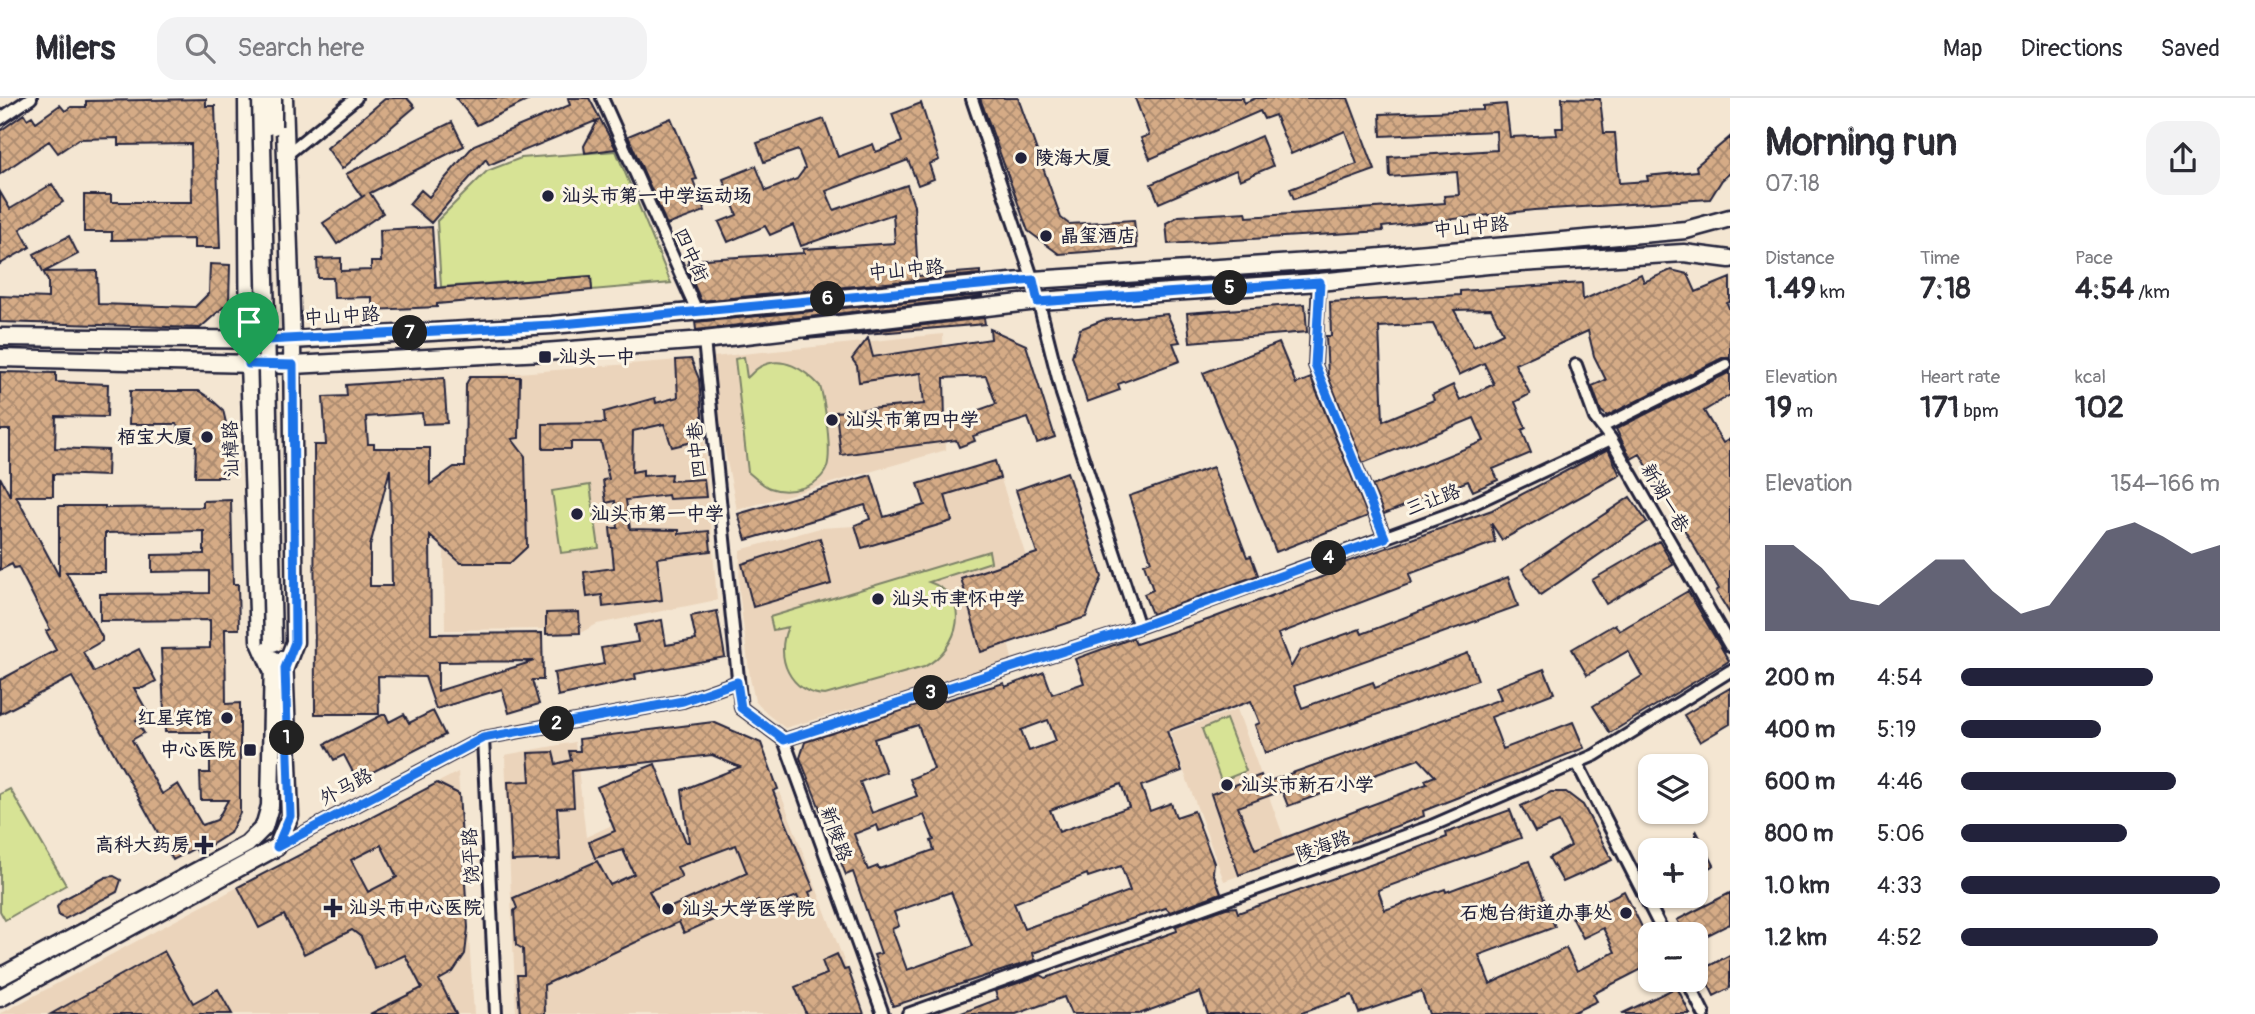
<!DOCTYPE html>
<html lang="en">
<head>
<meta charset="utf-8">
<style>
  :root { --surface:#fff; --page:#f2f2f3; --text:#2b2b33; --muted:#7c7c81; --line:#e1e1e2; --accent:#22223b }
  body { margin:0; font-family:Pangolin,"LXGW WenKai TC",sans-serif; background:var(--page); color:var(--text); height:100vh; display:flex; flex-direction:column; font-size:26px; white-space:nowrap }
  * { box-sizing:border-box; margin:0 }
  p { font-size:23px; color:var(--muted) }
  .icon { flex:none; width:38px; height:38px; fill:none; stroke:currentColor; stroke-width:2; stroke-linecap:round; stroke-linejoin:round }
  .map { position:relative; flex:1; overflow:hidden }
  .sheet { display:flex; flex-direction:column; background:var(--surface); width:525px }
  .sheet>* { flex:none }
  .fabs { position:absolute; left:1638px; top:656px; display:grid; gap:14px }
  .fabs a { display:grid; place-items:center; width:70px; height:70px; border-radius:14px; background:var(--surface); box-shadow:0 2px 5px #0004; font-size:35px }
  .pin { position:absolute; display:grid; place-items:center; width:60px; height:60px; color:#fff; margin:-72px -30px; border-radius:50% 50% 50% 0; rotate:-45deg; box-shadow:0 0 7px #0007 }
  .pin .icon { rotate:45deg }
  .km { position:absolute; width:35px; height:35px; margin:-18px; border-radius:50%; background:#222; color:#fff; font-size:19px; line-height:35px; text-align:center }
  .round { display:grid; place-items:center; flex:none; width:74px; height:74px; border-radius:21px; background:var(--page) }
  .overview { display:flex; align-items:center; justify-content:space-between; height:119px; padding:0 35px }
  h1 { font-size:38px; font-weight:800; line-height:52px }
  .stats { display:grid; grid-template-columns:repeat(3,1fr); gap:10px; height:119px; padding:7px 35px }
  .stats div { display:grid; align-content:center }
  .stats b { font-size:30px; font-weight:800 }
  .stats small { font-size:19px; font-weight:400 }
  .stats p { font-size:19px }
  .chart { height:196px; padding:14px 35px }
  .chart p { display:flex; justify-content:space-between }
  .chart svg { width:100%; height:126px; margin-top:7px; fill:var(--accent); opacity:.7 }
  ul { padding:0 35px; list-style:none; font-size:23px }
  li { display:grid; grid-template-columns:112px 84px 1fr; align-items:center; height:52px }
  li i { height:18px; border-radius:9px; background:var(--accent) }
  header { display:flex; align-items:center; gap:42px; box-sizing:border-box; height:98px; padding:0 35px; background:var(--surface); border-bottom:2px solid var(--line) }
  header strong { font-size:33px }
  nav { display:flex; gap:38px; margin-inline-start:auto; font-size:24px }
  .search { width:490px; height:63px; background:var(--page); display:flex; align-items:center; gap:18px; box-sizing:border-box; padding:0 24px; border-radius:21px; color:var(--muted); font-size:26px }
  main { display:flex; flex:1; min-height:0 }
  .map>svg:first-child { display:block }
</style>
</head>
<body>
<header>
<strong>Milers</strong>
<div class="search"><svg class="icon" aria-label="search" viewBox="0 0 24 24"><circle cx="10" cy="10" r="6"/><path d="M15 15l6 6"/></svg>Search here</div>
<nav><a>Map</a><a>Directions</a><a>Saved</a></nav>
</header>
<main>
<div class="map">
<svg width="1730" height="916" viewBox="0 0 1730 916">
  <defs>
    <pattern id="building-cross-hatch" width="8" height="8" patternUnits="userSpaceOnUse" patternTransform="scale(1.75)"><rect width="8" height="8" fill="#d5ab86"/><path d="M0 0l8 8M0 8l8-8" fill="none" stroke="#ac8b6f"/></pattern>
  </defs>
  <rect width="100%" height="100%" fill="#f4e6d2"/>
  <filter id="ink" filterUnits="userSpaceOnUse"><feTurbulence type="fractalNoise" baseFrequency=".0143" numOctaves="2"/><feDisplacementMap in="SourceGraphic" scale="14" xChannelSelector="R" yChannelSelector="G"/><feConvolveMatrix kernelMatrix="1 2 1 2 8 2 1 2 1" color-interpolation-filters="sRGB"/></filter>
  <g filter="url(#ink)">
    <path fill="#ebd4bb" d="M943,236L946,352L737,412L714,300L713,259Z
      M691,261L699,281L717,502L597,526L580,535L546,536L545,531L445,532L443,382L465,369L466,286L470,279Z
      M995,363L1030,471L1008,544L1013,565L785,630L767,616L755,603L750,580L739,493L740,452L820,430L855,428L924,407L918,386Z
      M1237,611L1291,759L1224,783L1170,635Z
      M575,644L586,739L634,717L651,752L780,694L864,916H516L505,657Z
      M458,674L474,916H0L238,789Z"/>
    <path fill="#d7e395" stroke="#7c8268" stroke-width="2" d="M616,53L671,185L592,192L590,178L441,189L437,123L487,73L521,60Z
      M744,259L747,280C751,277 755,271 760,269C782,256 805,272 820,288C825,304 832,353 827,369C820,389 789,397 770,390C762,387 755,380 748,374L735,261Z
      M590,387L599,450L561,455L552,393Z
      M989,453L991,464L929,484C973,499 960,550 924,569L825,597C790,596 774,559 788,529L773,532L770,519Z
      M1226,621L1246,673L1221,683L1202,631Z
      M10,691L66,787L5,822L0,813V696Z"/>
    <path fill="url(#building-cross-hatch)" stroke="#22223b" stroke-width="2" fill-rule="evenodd" d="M386,0H407L415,9L342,71L327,50Z
      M456,0H533L477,27Z
      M568,0H589L616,51L585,55L584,48L598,22L489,67L486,61L431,125L409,106L421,92L429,99L474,47L570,7Z
      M980,0H1018L1061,120L1069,126L1134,122L1137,150L1059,156L1028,133Z
      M1135,0H1243L1244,5L1256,0H1348L1375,72L1294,101L1290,91L1357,66L1345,33L1291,56L1275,17L1264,21L1260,13L1150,61L1141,40L1149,37Z
      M1562,0L1600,1L1604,35H1615L1619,85L1648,83L1647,78L1697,73L1696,68L1730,39V75L1722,82L1710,101L1534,112L1382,129L1383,133L1168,146L1166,125L1179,118L1246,114L1247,119L1445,105L1444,98L1459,97L1457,74L1390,79L1389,59L1497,52L1496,33L1381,38L1380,16L1483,12V8L1506,6L1510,39L1557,37L1556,30H1563Z
      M206,1V8H215L220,150H194V141L112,142V134H84V97H111V104H192L191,46L118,47V40L79,41L58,55L49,43L0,76V33L24,16L27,21L32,18L36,24L60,7L65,13L71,9H86V3Z
      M921,5L939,62L929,66L934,81L918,87L908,62L826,93L834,112L907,87L914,108L918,178L980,173V176L701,203L689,175L688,162L804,155L803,151L895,145L893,116L801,148L793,127L770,137L765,128L728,144L719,124L737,117L723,81L756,68L766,93L797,81L805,70L798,52L764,64L757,45L824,21L838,59L873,46L876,54L902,44L892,16Z
      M671,20L697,81L693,82L705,113L667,127L628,38Z
      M452,24L464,48L370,95L383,115L337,146L323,125L365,97L362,99L346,76Z
      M1261,38L1273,68L1240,82L1236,72L1159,105L1151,86Z
      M52,86L63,104L20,131L30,149L0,166V94L10,111Z
      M432,129L436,190L591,178L592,192L437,206V209L372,212V199L334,200L333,180H318L317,161L341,160V173L371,172V164H381L380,132Z
      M69,138L78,156L44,174L97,173L98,206L195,209L209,195L210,166L230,167L229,204L200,230L0,224V198L48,200V183L34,156Z
      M1671,172L1688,176L1696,194L1730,180V204L1727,205L1730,213V260H1722L1607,318L1601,313L1592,288L1606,282L1594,258L1588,233L1515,266L1530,296L1515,304L1526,330L1522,332L1531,355L1493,371L1498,382L1473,393L1468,383L1384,416L1372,388L1484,343L1474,320L1363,365L1328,278L1326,238H1331L1330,204L1460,197V193L1582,185L1583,202L1641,176L1644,184ZM1491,211L1503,235L1474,249L1454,212ZM1433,226L1459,277L1484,265L1494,286L1460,302L1453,287L1432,297L1434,302L1383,323L1379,229Z
      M982,197V199L696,232L695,224Z
      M1305,206L1307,234L1190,244L1187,215Z
      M1167,216L1180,244L1173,245L1180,263L1118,286L1120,292L1087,304L1072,258L1080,231L1103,222Z
      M984,220L985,226L805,241Z
      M990,231L1026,247L1055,339L1037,345L1028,320L973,338L975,343L959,349L956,342L841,357L836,314L924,306L921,275L859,284L857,268L852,261L868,240L873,259L991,241ZM986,278L996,306L945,324L944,280Z
      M1279,245L1296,286L1311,280L1368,418L1276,454L1203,275Z
      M691,261L699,281L704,341L672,349L664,326L633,333L632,374L643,372V378L671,376L670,383L704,381L706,399L669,401L668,397L626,402L630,431L679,432V436L709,433L711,453L657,460L662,502L603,509L602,497L587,499L584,474L614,470L610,430H618L615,403L606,405L603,382L609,381L601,344H571V351H543V326L605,325L604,314L655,300L656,305L678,299L676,262Z
      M0,274L56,275V284L108,286L107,319L56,318L55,350L108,352L107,378L53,376V398H16L59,478V408H105V410L203,409V403L231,402L233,486H238L239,531H225L226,606L240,605V715L230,735L198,755L195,750L173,762L72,579L0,616V582L56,552L46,533L50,531L18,469L14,470L12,466L0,472V379L10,398V332H0ZM204,433V456L152,457V474L209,473V495L100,496V523L210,522V550L161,551L165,634H210V675H200L201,702H228L217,722L202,727L178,686L162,696L132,642L144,635L136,622L148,615L134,590H143L156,583L139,551L94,574L83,554L102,543V539L66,474H105V435Z
      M1730,274V297L1704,313L1723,345L1730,341V516L1716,493L1719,491L1640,356L1631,361L1616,331Z
      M470,279H520L519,340L512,341L525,358L527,449L510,465H461L430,438L431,536L542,535L543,582H532L539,606L509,615L502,591L436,611L425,579L378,578L379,616H315L314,347H326L323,299L347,298L346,287L444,280L447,325L423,326L422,315L366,319L368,346H374V350H430V386L454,369H465L466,286ZM390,371L392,488H370V448ZM534,563L438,593V564Z
      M130,293H199L211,301L223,312L227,329L226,379H195L196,348L176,326H129Z
      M1608,351L1620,377L1502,442L1491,425L1495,444L1409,476L1412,485L1278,536L1291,569L1301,552L1360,531L1362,536L1508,479L1518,508L1294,588L1302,610L1373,584L1375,590L1468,555L1478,582L1265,655L1255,627L1260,625L1251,603L1167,633L1182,673L1141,688L1150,713L1171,705L1176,719L1194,713L1214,765L1213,774L1221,795L1170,814L1166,810L1103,830L1033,855L1035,862L893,908L874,857L881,855L853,774L846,777L800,660L805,644L938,601L939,604L1004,585L1005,589L1044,574L1052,596L1084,585L1075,561L1133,540L1136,546L1210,521L1324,478L1345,468L1344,465L1492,412ZM1048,622L1056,643L1029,653L1021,632ZM918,627L934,671L910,681L917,698L872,715L860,684L886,674L874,641ZM1121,686L1129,709L1059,734L1050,712ZM924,717L934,742L931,743L934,752L879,771L878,768L868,772L854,736L877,727L879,733ZM1121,768L1130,793L1024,831L1014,805L1087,776L1088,779ZM951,794L973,848L907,872L892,831L899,828L894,814Z
      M995,363L1000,380L945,397L952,423L862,450L855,427L870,421L865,407L746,442L738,416L871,377L884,419L925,407L918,386Z
      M1213,369L1247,459L1251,458L1258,477L1152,516L1144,496L1153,492L1144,466L1151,463L1129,398Z
      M1067,374L1102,479L1086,519L981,554L961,480L1037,455L1016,392Z
      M1630,399L1647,424L1540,497L1522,471Z
      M820,440L831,486L753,509L742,466Z
      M1659,443L1673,467L1606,506L1592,482Z
      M1688,493L1729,563L1610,635L1593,608L1642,578L1628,553L1587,577L1572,551L1615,526L1619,533Z
      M717,513L725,559L635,576L636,581L558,598L554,575L604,566L601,550L638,544L635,527L662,522L666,547L696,542L691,518Z
      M579,514L580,535L546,536V515Z
      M1544,571L1554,595L1491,619L1503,651L1573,624L1584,650L1423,713L1424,718L1307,761L1304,754L1239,777L1211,696L1261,677L1264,685L1501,601L1496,589ZM1419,661L1435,678L1425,682L1427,686L1255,751L1238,709L1282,693L1288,708Z
      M1730,590V626L1700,644L1684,617Z
      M433,613L445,637L357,682L344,657L334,662L325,646L382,617H386L389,624L404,616L409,625Z
      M713,624L761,645L778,691L773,693L814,792L809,794L816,812L805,816L797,798L762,812L758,802L684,835L679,824L544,887L545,916H520L517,877H524L523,851L516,847L514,813L517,810L513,800L597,763L610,787L634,776L623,752L595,760L589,744L615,733L597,689L655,666L686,744H689L682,692L740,669L712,657L572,673L574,709L557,710L560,761L512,763L508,684L530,683L528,655L553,654L556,666L571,662L569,653H580L579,641ZM736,747L747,775L660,814L649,793L682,779L677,769Z
      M437,685L459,696L468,830L465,856L453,874L439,882L456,916H370L422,890L405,857L375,871L361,839L352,832L304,856L284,817L259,830L238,789ZM381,747L397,779L368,794L351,762Z
      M1551,694H1566L1583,707L1612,762L1563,784L1549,760L1571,748L1559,724L1535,734L1521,708Z
      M1510,712L1521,740L1378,792L1385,812L1445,791L1446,794L1529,763L1555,829L1479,857L1490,886L1566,850L1577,873L1615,854L1603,830L1583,840L1572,819L1624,793L1650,845V867L1593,896L1597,903L1570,916H1429L1421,893L1359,915L1352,897L1299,916H1208L1200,894L1139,916H1071L1064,899L1016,916H959L998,901L995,893L1041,877L1046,880L1177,833L1176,828L1226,810L1236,809L1238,815L1447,739L1446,735Z
      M1696,732L1714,767L1696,777V752H1671L1696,740Z
      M114,778L121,782L117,794L65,821L59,818L57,809L62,802L106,779Z
      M1730,795V826L1696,843V836H1685L1677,822Z
      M164,853L193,905L218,891L232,916H51Z
      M837,856L844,872L848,871L864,916H806L795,889L827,876L822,863Z
      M1730,857V890L1714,898L1701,872Z
      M1677,889L1690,916H1621Z"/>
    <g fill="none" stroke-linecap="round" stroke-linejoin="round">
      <defs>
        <path id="street" d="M602,0L697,213
          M972,1L1033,182L1062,296L1139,529
          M0,21L31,0
          M286,57L356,0
          M1319,184L1315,267L1385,440
          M704,242L741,610L784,642L883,916
          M1576,267L1595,320L1611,341L1730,548
          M1602,329L1726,267
          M483,640L496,916
          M784,642L1139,529L1460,412L1611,341
          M1577,665L1664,836
          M277,749L483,640L683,603L737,584
          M1687,882L1704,916
          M908,916L1429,729L1595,657L1730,573"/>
        <path id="secondary" d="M247,0L249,266L259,542L272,572
          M284,0L292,242L295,544L285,570
          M0,239L292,242L552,227L1033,182L1371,160L1686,132L1730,120
          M0,260L293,267L544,254L704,242L1038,203L1319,184L1488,167L1684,155L1730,161
          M0,879L247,746L264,729L270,708L273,561
          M0,900L277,749L290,718L284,561"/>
      </defs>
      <use href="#street" stroke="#22223b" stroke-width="16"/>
      <use href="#secondary" stroke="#22223b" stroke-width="21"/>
      <use href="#street" stroke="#fcf5e5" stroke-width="10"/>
      <use href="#secondary" stroke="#fcf5e5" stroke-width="16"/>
      <defs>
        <path id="secondary-bridge" d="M261,0L273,545
          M273,0V28"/>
      </defs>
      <use href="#secondary-bridge" stroke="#22223b" stroke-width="21" stroke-linecap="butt"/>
      <use href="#secondary-bridge" stroke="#fcf5e5" stroke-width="16"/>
    </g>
  </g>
  <g fill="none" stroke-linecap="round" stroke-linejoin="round" filter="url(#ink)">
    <defs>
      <path id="route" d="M1033,182L1038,204L1320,184L1315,267L1385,440L1139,529L784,642L741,610L737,584L683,603L483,640L277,749L290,718L285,570L295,544L293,267L249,266L248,243L552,227Z"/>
    </defs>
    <use href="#route" stroke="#fff" stroke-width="14"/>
    <use href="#route" stroke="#1a73e8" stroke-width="9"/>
  </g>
  <g fill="#22223b" stroke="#fcf5e5" stroke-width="2.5">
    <circle cx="1021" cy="60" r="7"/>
    <circle cx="548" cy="98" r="7"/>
    <circle cx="1046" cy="138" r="7"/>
    <rect x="538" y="252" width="14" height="14" rx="3.5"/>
    <circle cx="832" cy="322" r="7"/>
    <circle cx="207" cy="339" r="7"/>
    <circle cx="577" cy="416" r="7"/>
    <circle cx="878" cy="501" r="7"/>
    <circle cx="227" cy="620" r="7"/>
    <rect x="243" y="645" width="14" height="14" rx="3.5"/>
    <circle cx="1227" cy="687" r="7"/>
    <path d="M200.5 736.5h7v7h7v7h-7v7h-7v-7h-7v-7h7z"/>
    <path d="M329.5 799.5h7v7h7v7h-7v7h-7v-7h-7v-7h7z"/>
    <circle cx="668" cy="811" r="7"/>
    <circle cx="1626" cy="815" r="7"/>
  </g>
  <g text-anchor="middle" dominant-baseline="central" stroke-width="6" stroke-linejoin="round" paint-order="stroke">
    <g font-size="19" font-weight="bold" fill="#22223b" stroke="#fcf5e5" text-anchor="start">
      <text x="1035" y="60">陵海大厦</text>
      <text x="562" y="98">汕头市第一中学运动场</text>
      <text x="1060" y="138">晶玺酒店</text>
      <text x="559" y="259">汕头一中</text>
      <text x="846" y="322">汕头市第四中学</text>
      <text x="193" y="339" text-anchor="end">栢宝大厦</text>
      <text x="591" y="416">汕头市第一中学</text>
      <text x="892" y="501">汕头市聿怀中学</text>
      <text x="213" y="620" text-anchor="end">红星宾馆</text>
      <text x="236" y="652" text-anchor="end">中心医院</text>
      <text x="1241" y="687">汕头市新石小学</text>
      <text x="190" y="747" text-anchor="end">高科大药房</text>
      <text x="349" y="810">汕头市中心医院</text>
      <text x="682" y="811">汕头大学医学院</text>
      <text x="1612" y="815" text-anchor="end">石炮台街道办事处</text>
    </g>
    <g font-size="19" fill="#22223b" stroke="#fcf5e5">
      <text transform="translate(1471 129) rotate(-5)">中山中路</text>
      <text transform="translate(691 157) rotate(66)">四中街</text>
      <text transform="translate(906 172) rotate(-5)">中山中路</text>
      <text transform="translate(342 218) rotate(-3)">中山中路</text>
      <text transform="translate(231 351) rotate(-92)">汕樟路</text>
      <text transform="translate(697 352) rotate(-95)">四中巷</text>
      <text transform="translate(1665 400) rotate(60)">新湖一巷</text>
      <text transform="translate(1433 402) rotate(-21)">三让路</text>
      <text transform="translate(346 689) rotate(-28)">外马路</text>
      <text transform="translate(836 736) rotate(70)">新陵路</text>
      <text transform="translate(1323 748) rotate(-20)">陵海路</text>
      <text transform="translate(471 758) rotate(-93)">饶平路</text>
    </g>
  </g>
</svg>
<div class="fabs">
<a><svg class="icon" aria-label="layers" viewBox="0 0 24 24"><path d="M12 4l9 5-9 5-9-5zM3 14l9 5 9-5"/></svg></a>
<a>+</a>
<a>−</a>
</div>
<div class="pin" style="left:249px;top:266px;background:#1e9e55"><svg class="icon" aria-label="arrive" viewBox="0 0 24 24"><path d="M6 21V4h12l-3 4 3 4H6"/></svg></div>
<b class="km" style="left:287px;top:640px">1</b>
<b class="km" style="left:557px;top:626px">2</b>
<b class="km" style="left:931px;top:595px">3</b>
<b class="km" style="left:1329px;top:460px">4</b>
<b class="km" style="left:1230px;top:190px">5</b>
<b class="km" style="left:828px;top:201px">6</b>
<b class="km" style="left:410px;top:235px">7</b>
</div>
<section class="sheet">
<div class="overview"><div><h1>Morning run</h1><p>07:18</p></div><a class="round"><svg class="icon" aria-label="share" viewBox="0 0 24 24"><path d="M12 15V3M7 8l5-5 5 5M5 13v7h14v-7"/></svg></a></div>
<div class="stats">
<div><p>Distance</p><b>1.49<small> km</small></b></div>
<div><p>Time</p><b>7:18</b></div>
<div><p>Pace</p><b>4:54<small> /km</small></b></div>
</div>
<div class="stats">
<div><p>Elevation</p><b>19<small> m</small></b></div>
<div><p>Heart rate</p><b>171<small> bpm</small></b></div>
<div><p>kcal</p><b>102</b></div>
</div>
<div class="chart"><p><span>Elevation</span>154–166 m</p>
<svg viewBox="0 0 160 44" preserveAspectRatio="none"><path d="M0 44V14L10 14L20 22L30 33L40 35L50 27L60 19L70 19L80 30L90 38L100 35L110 22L120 9L130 6L140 11L150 17L160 14V44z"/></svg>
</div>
<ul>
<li><b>200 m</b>4:54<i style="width:74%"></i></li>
<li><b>400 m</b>5:19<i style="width:54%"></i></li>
<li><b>600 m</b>4:46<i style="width:83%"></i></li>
<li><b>800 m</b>5:06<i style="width:64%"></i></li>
<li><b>1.0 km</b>4:33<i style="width:100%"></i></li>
<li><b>1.2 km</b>4:52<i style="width:76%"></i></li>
</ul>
</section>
</main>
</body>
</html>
